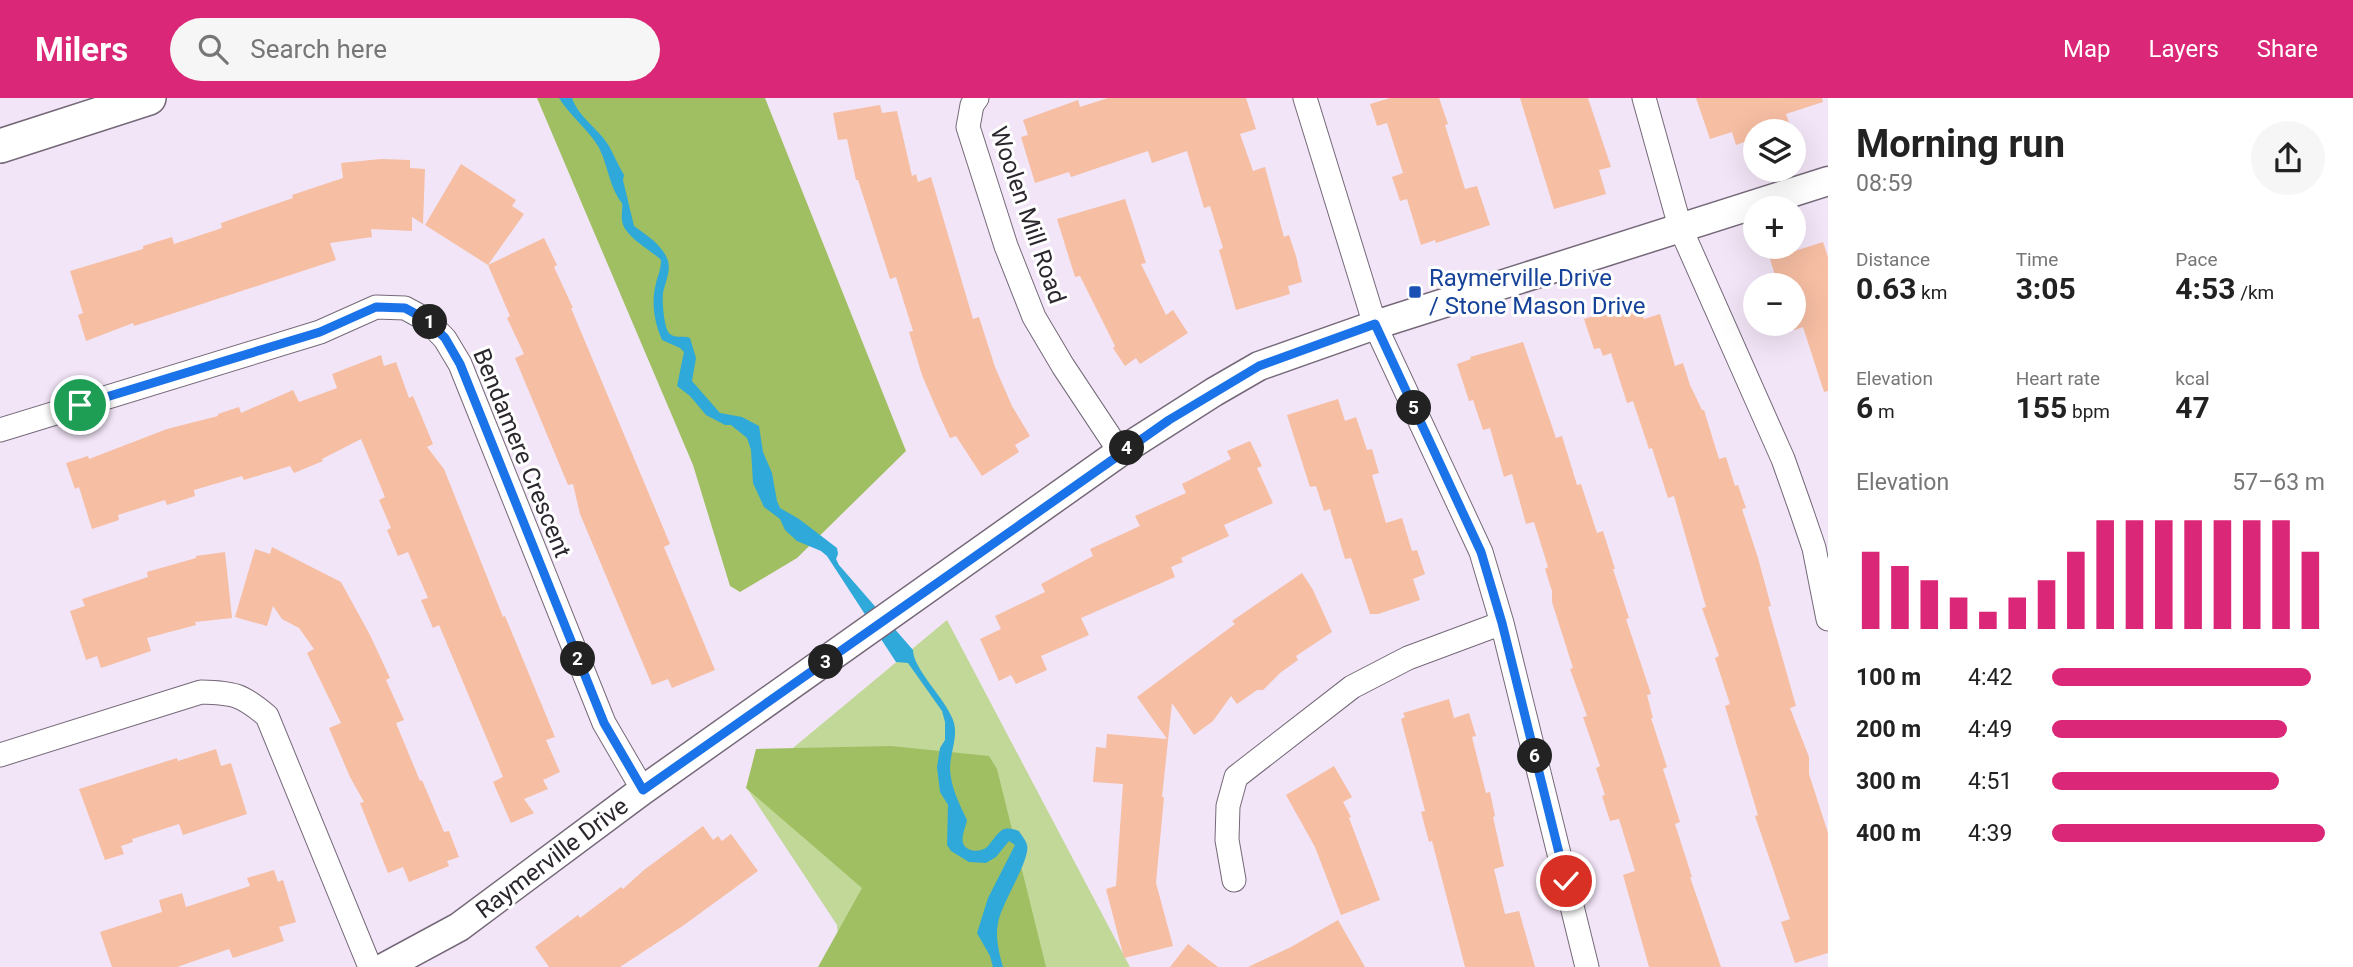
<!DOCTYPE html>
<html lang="en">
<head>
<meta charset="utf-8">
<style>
  :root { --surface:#fff; --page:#f6f6f6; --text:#222; --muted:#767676; --accent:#db2777 }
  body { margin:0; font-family:Roboto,sans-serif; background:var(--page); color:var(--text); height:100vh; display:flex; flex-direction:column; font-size:26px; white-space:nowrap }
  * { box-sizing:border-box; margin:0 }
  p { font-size:23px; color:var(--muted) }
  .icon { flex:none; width:38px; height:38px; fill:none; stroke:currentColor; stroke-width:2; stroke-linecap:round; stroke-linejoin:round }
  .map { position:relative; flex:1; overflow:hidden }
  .panel { display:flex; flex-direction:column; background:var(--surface); width:525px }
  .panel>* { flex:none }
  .buttons { position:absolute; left:1743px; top:21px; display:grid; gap:14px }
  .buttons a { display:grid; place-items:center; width:63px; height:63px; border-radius:50%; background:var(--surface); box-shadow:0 7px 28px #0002; font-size:35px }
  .pin { position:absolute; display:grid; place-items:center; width:60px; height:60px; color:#fff; margin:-30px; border:4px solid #fff; border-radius:50%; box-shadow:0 2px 7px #0007 }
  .km { position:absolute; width:35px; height:35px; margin:-18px; border-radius:50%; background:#222; color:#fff; font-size:19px; line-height:35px; text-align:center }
  .round { display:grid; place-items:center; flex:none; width:74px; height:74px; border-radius:37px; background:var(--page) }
  .head { display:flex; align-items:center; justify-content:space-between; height:119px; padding:0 28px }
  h1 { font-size:38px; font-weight:700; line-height:52px }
  .metrics { display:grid; grid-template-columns:repeat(3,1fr); gap:10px; height:119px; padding:7px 28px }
  .metrics div { display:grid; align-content:center }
  .metrics b { font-size:30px; font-weight:700 }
  .metrics small { font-size:19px; font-weight:400 }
  .metrics p { font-size:19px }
  .chart { height:196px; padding:14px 28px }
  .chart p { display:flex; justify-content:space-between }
  .chart svg { width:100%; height:126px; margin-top:7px; stroke:var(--accent); stroke-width:6 }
  ul { padding:0 28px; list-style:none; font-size:23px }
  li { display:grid; grid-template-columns:112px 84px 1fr; align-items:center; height:52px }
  li i { height:18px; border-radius:9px; background:var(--accent) }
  header { display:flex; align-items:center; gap:42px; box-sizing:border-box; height:98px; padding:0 35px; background:var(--accent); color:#fff }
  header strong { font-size:33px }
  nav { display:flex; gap:38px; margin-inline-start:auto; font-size:24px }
  .search { width:490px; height:63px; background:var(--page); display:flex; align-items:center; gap:18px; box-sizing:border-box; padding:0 24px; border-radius:38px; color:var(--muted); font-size:26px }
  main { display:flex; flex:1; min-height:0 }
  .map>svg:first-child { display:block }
</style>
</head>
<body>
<header>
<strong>Milers</strong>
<div class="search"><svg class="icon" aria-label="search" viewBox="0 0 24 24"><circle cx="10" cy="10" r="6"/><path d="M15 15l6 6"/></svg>Search here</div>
<nav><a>Map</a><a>Layers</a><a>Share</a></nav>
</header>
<main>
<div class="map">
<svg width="1828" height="869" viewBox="0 0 1828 869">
  <rect width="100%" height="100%" fill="#f2e5f7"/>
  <path fill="#c1d898" d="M947,522L1130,869H841L837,827L746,689Z"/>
  <path fill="#a0bf63" d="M537,0H765L906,353L797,460L740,494L730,488L693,367Z
    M891,648L989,658L997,671L1046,869H818L862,790L746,690L756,651Z"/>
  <path fill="#2ea9d9" d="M559,0H572C579,20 598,30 609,48C614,57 618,67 624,77L623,82L634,128C646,137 663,147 668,163C671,173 665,185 663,195C662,203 664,232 670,236C676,241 683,237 690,240L696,260L692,283L720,315L742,319L759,328L763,354L772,375L777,403L780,410L799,421L837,450L838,456L836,461L839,467L913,552C913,571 945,600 953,622C959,638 950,654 950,671C951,690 959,705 967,722C966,728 961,739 963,745C966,754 980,755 987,749C992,744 996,736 1002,732C1008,729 1013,731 1019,733C1021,737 1026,742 1027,747C1031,761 1001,806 998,825C995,839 999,855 1003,869H993L990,858L977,835L988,800L1015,747L1009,743L996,759L986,765L969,764L951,753L947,747L948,707L940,694L937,669L940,650L945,642V624L942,613L908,565L896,564L827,458L821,453L797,443L785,432L780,421L764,409L753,385L751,352L747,340L731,327H725L706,317L690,298L677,288L684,254L680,250L662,242C654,223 651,205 656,185C658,177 661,172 661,162C651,152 623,138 622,122C621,116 623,111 622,105C609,89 608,66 598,48C587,30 570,18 559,0Z"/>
  <path fill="#f6bea3" d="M1108,0H1246L1256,31L1240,36L1253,73L1265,69L1284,139L1289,137L1296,158L1302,184L1288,188L1290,196L1236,212L1219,152L1223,150L1210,108L1204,110L1187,53L1152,65L1148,53L1071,79L1069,74L1035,85L1021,39L1028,37L1023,22L1078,2L1080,9Z
    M1390,0H1439L1448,26L1445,27L1465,91L1477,88L1490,127L1436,145L1435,142L1421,147L1407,101L1400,103L1392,79L1403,75L1387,25L1377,28L1370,6Z
    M1520,0H1588L1611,69L1599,72L1606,96L1554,111Z
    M1696,0H1822L1823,4L1786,16L1790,28L1776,33H1755V40L1736,47L1732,34L1710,41Z
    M880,7L882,15L897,13L912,78L916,76L918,84L931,79L973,221L979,219L995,269L1012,308L1030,338L1015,347L1019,354L982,378L956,338L950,340L936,310L922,277L909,234L913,233L896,179L890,181L858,82H856L847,41L838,42L833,15Z
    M381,61L410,62V70L425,71L423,126L412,119V133L371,131L372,139L330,145L336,162L156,221L134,228L133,225L86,243L78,217L83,215L70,173L143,151V148L172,139L174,146L222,130L221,125L293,100L292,97L343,80L341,65Z
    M461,66L516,102L512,108L524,116L488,167L544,140L557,167L554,169L573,210H571L670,446L664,449L715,572L672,590L668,581L652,587L580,416L573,386L568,387L515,260L524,256L507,220L510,218L488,167L425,127Z
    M1125,101L1146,165L1141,166L1166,217L1173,212L1188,235L1140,266L1136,260L1125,268L1113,250L1115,248L1080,178L1075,179L1057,121Z
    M1823,144L1828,159V293L1824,294L1803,229L1794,232V187H1778L1770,161Z
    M1638,204L1644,221L1660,216L1675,268L1683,265L1690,287L1702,312H1704L1719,361L1726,359L1735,388L1738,387L1746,410L1742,411L1758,460L1771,508L1768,509L1796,608L1790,610L1809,659V676L1828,735V855L1795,865L1781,824L1790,821L1755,718L1758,717L1725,608L1730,606L1715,560L1719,558L1702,510L1706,509L1674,398L1668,400L1652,350L1649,351L1633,303L1627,305L1611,255L1603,258L1600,250L1594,251L1584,221Z
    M1523,244L1556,340L1562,338L1577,387L1581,386L1597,435L1603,433L1615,471H1613L1629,520L1626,521L1651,596L1647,597L1653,620H1651L1667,669L1663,671L1680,724L1675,726L1692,779H1690L1721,869H1649L1623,777L1635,773L1619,721L1610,723L1602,698L1605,697L1596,670L1600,668L1583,619L1587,618L1570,571L1573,570L1552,504V493L1545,471L1548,469L1534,424L1526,426L1512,376L1504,379L1490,330L1483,332L1473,302L1469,303L1457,266L1471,261L1470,259Z
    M381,257L384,268L396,264L409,300L413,298L433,346L427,349L444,371L503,519L505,518L555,639L546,642L560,674L543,682L548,691L524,701L534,715L511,725L493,684L503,679L439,527L433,530L421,502L428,500L408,454L398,458L387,432L391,430L379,402L385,399L361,341L322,361L323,363L294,375L290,368L244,382L242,378L194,392L195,398L167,407L165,402L118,417L119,422L92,431L79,389L75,391L66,365L88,358L89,361L167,331L218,318V316L239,309L241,315L293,292L299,304L337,290L332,276Z
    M1338,301L1345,323L1356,319L1367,352L1372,351L1379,375L1372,377L1386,425L1402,420L1412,453L1417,452L1425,476L1413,481L1420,502L1378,516H1370L1351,460L1345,461L1330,411L1324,413L1316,388L1310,389L1287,317Z
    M1250,343L1262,368L1257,370L1273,405L1224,427L1229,438L1181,460L1183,464L1171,469L1175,479L1081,520L1089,537L1041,558L1047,572L1016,586L1011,577L999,583L980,541L1001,531L995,518L1045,494L1041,486L1093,458L1090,451L1140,428L1135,418L1186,395L1182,386L1231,361L1227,353Z
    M272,449L341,484L370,537L390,580L386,582L404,622L396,625L420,683L422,682L444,734L449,733L459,759L447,763L449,768L409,784L403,769L388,775L360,705L364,704L350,679L329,630L341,625L307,555L314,551L299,530L282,521L273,508L267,528L235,519L255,451L270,456Z
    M225,454L232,520L195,524L196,527L147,540L151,553L101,570L97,558L86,562L70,513L85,508L82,501L148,479L147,474L196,460V458Z
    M1302,475L1313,492L1332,534L1296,558L1298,562L1280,575L1263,592H1257L1237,606L1231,598L1213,623L1194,637L1172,605L1162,699H1164L1156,785L1173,848L1124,860L1106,791L1116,788L1123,686L1093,684L1096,649L1106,650L1107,636L1167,641L1137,599L1235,526L1232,523Z
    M1449,601L1454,620L1469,615L1476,638L1472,639L1486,695L1490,694L1495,718L1493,719L1504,768L1494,771L1505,816L1519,813L1535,869H1465L1432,743L1429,744L1421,714L1425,713L1401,621L1405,619L1403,615Z
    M216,651L221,668L231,665L247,716L183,737L179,726L132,741L133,744L121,748L124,756L105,762L79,691L177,660L178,663Z
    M1334,668L1352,699L1343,704L1351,719L1349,720L1380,802L1341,817L1315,749L1286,697Z
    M703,728L713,742L718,738L722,743L731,736L758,773L684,827L620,869H549L535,849L578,817L580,820L621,789L623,791L644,772Z
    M274,772L278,784L283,782L296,824L279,829L284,843L233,860L229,851L177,869H112L100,834L162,814L159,802L182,795L186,809L250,788L247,780Z
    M1338,822L1365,869H1248L1291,849Z
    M1188,846L1218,869H1170Z"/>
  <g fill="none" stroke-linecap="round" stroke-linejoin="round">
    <defs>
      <path id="minor" d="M977,0L972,7L968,29L1006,148L1034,219L1063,268L1120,354
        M1305,0L1375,227L1481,454L1502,525L1587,869
        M1644,0L1680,129L1783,361L1800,409L1814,450L1828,521
        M0,332L320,234L376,209L405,210L427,222L445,241L460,266L604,625L643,692
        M0,657L201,594C234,595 241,596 267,618L370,869
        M1234,782L1227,742L1228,708L1236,679L1352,589L1408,560L1502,525"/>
      <path id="tertiary" d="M385,869L459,829L643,692L1120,354L1214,294L1259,268L1375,227L1828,83"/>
      <path id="secondary" d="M0,48L149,0"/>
    </defs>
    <use href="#minor" stroke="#756979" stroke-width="25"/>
    <use href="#tertiary" stroke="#756979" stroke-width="31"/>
    <use href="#secondary" stroke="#756979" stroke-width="36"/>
    <use href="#minor" stroke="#fff" stroke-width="23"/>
    <use href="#tertiary" stroke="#fff" stroke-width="28"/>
    <use href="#secondary" stroke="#fff" stroke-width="33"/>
  </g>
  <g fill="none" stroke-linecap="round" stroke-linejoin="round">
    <defs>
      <path id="route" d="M80,307L320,234L376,209L405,210L427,222L445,240L460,266L604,625L643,692L1169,322L1259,268L1375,226L1481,454L1502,525L1566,783"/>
    </defs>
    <use href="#route" stroke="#fff" stroke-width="14"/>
    <use href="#route" stroke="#1a73e8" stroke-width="9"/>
  </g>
  <rect fill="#1a4fb4" stroke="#fff" stroke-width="2.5" x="1408" y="187" width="14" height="14" rx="3.5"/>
  <g text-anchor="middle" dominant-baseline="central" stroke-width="6" stroke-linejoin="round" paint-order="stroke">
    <g font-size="24" fill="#2c272e" stroke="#fff">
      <text transform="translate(1028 117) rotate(71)">Woolen Mill Road</text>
      <text transform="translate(522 355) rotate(68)">Bendamere Crescent</text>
      <text transform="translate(552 760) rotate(-37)">Raymerville Drive</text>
    </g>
    <g font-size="24" fill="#164399" stroke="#fff" text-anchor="start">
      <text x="1429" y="180">Raymerville Drive<tspan x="1429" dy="28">/ Stone Mason Drive</tspan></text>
    </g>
  </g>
</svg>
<div class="buttons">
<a><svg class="icon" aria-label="layers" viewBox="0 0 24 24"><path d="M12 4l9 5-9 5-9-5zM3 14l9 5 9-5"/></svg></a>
<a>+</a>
<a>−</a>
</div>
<div class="pin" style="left:80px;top:307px;background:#1e9e55"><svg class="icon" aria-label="arrive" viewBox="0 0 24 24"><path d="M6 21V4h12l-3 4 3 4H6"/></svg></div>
<div class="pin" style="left:1566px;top:783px;background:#d93025"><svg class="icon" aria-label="check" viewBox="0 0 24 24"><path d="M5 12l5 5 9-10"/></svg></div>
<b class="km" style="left:430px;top:224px">1</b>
<b class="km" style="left:578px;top:561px">2</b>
<b class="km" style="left:826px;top:564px">3</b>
<b class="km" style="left:1127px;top:350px">4</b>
<b class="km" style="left:1414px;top:310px">5</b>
<b class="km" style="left:1535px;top:658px">6</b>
</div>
<section class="panel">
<div class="head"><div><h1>Morning run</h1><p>08:59</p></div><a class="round"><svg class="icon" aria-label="share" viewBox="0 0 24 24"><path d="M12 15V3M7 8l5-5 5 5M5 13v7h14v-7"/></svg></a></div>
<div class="metrics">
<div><p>Distance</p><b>0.63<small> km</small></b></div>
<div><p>Time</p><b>3:05</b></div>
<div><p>Pace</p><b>4:53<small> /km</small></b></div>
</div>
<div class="metrics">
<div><p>Elevation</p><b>6<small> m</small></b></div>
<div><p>Heart rate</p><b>155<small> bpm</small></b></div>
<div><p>kcal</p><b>47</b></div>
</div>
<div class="chart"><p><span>Elevation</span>57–63 m</p>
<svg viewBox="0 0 160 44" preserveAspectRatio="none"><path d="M5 44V17M15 44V22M25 44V27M35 44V33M45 44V38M55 44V33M65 44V27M75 44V17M85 44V6M95 44V6M105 44V6M115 44V6M125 44V6M135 44V6M145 44V6M155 44V17"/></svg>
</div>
<ul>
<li><b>100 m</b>4:42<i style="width:95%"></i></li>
<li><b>200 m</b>4:49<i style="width:86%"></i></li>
<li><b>300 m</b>4:51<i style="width:83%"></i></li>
<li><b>400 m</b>4:39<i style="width:100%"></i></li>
</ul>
</section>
</main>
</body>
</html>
